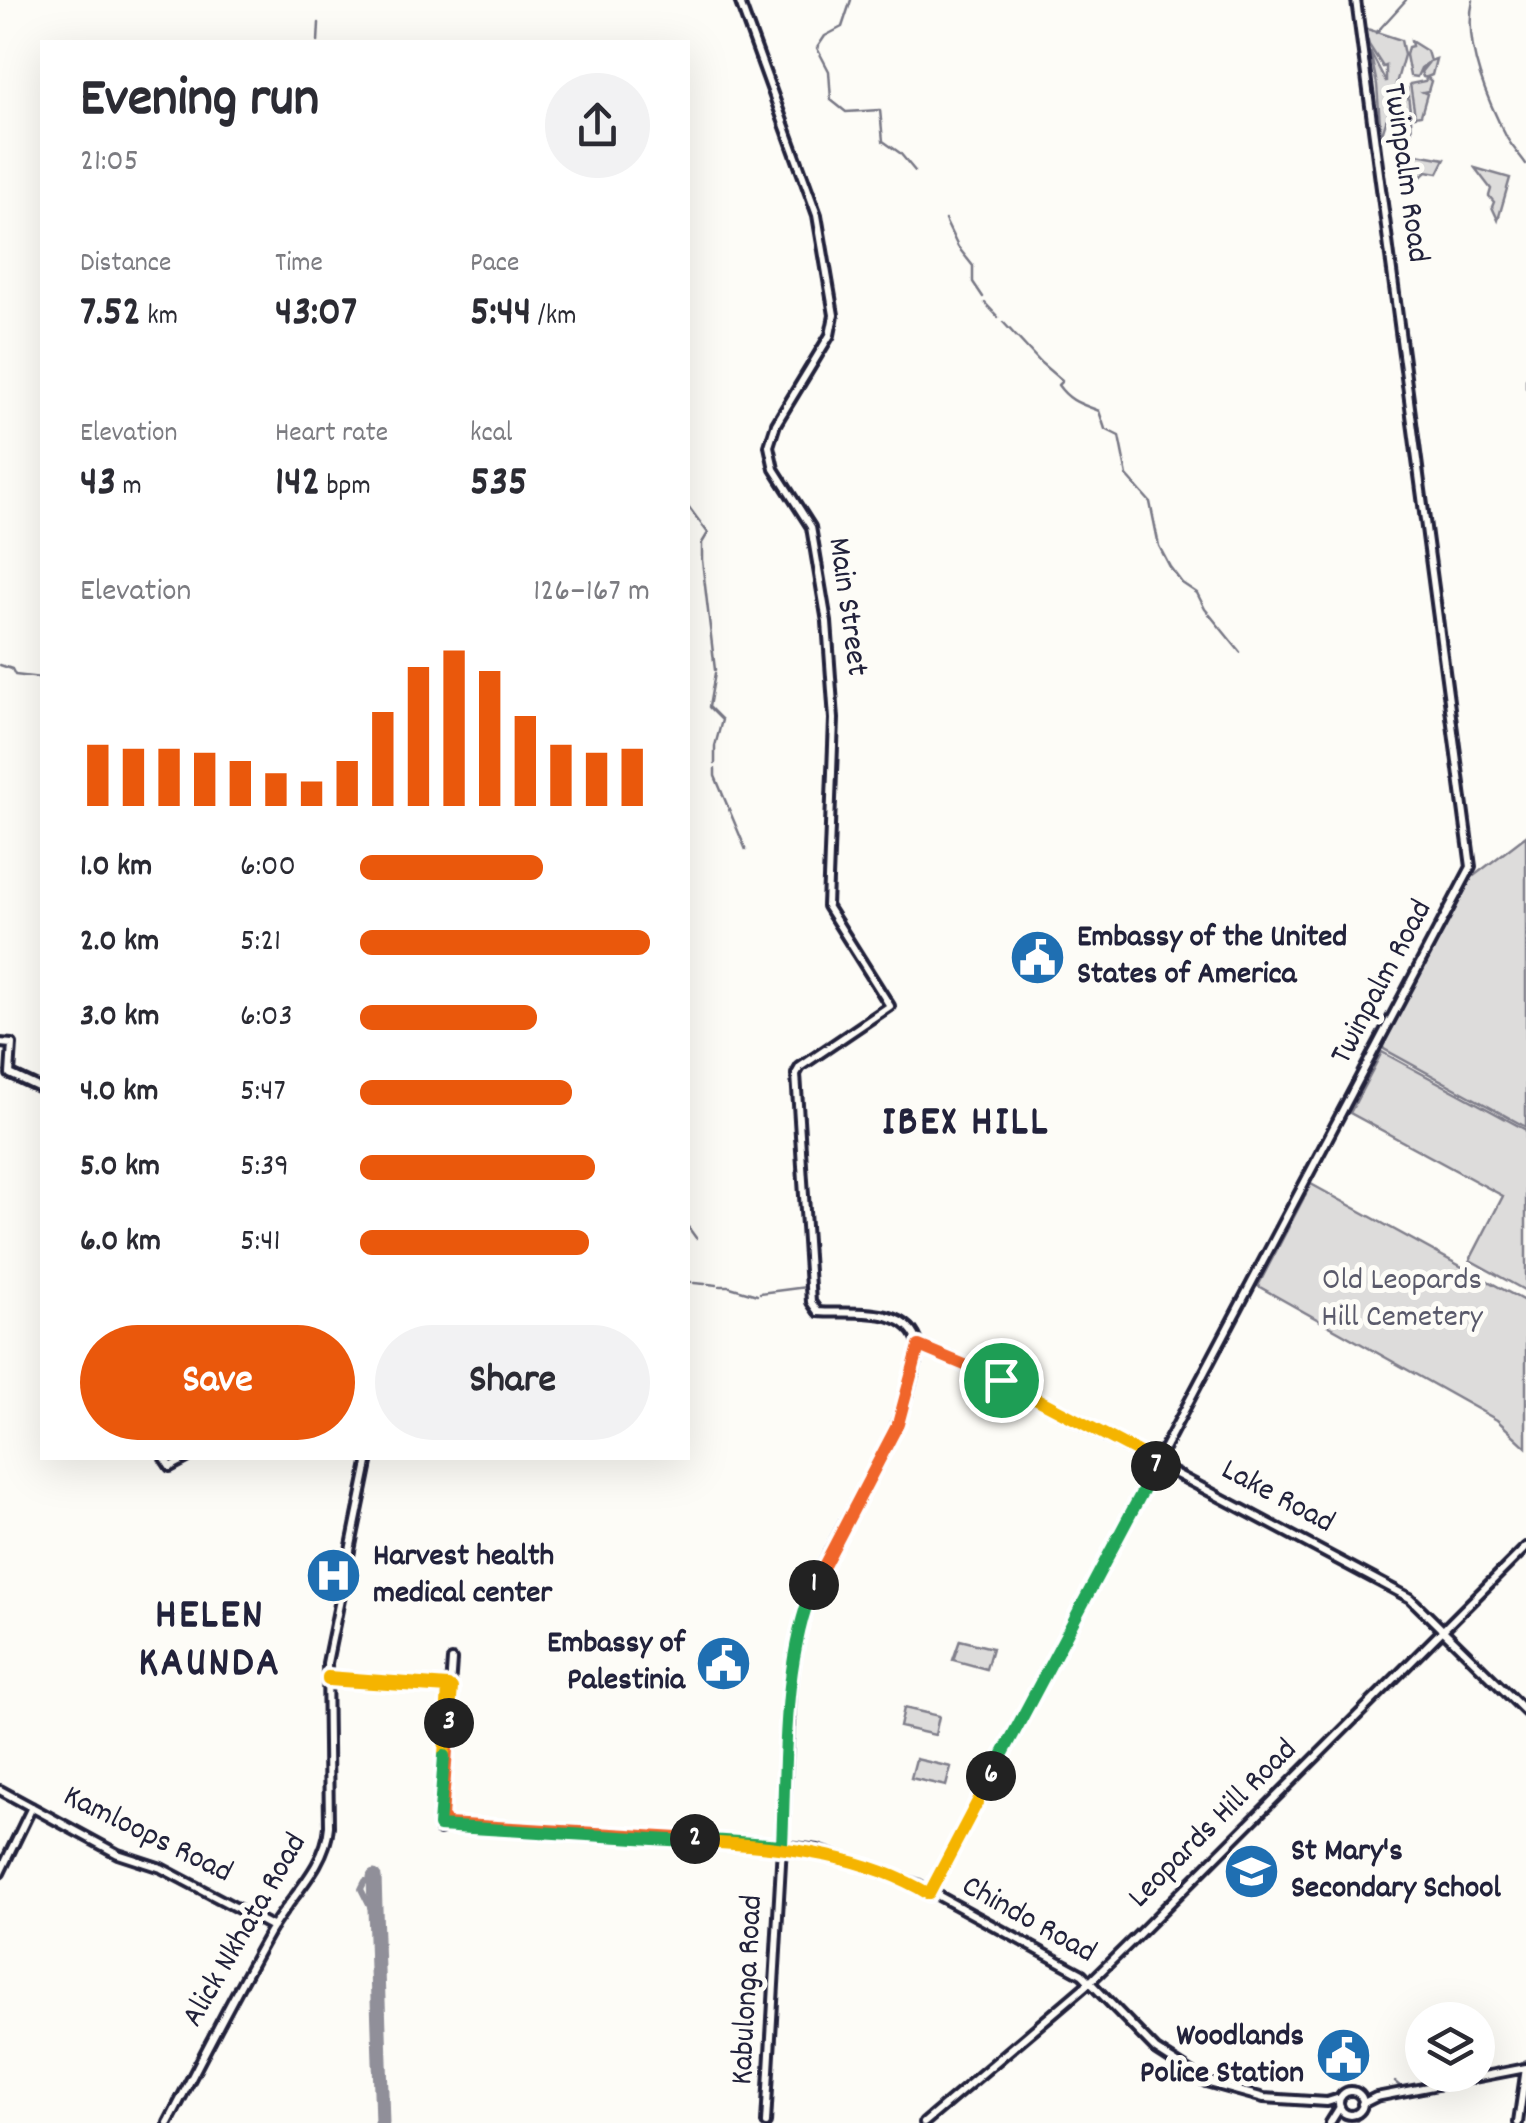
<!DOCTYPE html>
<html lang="en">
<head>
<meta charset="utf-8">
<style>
  :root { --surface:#fff; --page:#f2f2f3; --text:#2b2b33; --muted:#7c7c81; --accent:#ea580c }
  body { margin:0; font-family:Dekko,sans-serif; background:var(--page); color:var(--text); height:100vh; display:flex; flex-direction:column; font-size:38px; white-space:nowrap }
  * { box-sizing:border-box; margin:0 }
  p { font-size:32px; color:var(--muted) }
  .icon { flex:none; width:55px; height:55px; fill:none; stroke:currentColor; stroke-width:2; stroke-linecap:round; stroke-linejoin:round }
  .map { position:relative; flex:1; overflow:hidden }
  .details { position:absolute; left:40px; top:40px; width:650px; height:1420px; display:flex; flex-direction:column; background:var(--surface); border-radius:0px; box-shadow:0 10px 40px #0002 }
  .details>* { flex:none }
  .controls { position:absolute; left:1405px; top:2002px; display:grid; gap:20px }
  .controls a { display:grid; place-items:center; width:90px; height:90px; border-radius:50%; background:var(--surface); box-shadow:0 10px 40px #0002; font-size:50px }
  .pin { position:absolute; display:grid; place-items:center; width:85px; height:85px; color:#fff; margin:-42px; border:5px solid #fff; border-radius:50%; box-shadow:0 2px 10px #0007 }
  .km { position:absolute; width:50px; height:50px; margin:-25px; border-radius:50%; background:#222; color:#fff; font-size:28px; line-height:50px; text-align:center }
  .round { display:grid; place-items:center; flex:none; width:105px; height:105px; border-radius:52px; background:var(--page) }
  .head { display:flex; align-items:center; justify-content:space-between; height:170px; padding:0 40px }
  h1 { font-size:55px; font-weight:700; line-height:75px }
  .figures { display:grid; grid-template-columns:repeat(3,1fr); gap:15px; height:170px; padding:10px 40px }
  .figures div { display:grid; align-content:center }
  .figures b { font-size:42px; font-weight:700 }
  .figures small { font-size:28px; font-weight:400 }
  .figures p { font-size:28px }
  .chart { height:280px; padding:20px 40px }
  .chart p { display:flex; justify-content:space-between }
  .chart svg { width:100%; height:180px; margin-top:10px; stroke:var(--accent); stroke-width:6 }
  .primary-button { display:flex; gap:20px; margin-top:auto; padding:20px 40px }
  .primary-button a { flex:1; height:115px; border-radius:60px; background:var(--accent); color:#fff; font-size:40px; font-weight:700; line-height:115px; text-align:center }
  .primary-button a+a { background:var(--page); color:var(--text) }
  ul { padding:0 40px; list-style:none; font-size:32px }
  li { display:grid; grid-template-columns:160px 120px 1fr; align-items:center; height:75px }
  li i { height:25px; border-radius:12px; background:var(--accent) }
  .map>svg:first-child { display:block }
</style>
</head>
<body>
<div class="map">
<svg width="1526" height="2123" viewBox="0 0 1526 2123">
  <rect width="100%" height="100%" fill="#fdfcf7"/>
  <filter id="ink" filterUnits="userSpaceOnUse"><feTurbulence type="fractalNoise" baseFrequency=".01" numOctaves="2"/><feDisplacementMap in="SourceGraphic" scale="20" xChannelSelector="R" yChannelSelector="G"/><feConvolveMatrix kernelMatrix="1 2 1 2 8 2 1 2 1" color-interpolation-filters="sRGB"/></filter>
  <g filter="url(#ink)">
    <path fill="#dddcdb" stroke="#807f8b" stroke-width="2.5" d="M1364,28L1401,40L1404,55L1396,84L1407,88C1410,109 1413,127 1411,147L1400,144C1394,125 1392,111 1395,92L1381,137L1377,85L1370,51L1386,82V66L1383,67L1369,45Z
      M1411,41L1427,51L1430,61L1436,59L1432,75L1427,77L1431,81L1428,91L1423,92L1427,94L1421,115L1415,116L1410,84L1425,81L1427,78L1423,77L1421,72L1429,62L1421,68L1417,77L1410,76L1406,55L1408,47L1412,46Z
      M1412,153L1445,159L1438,173L1427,171L1410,187L1403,183L1410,172Z
      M1475,168L1510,178L1498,220L1492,207L1494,202L1489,196L1491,189Z
      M1526,836V1127L1384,1049L1382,1045L1471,878Z
      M1382,1052L1526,1130V1291L1470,1260L1503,1196L1350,1113Z
      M1311,1184L1526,1302V1447L1497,1420L1258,1286Z
      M960,1640L992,1648L986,1669L953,1660Z
      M904,1708L939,1716L935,1735L900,1727Z
      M916,1759L951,1767L946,1786L911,1778Z"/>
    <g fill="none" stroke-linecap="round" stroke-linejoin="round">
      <path stroke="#787885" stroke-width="2.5" d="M851,0L842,27L825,36L817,48L829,71L831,100L846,112L880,110L883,141L900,153L915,171
        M1473,0C1463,44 1486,98 1507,138C1512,147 1520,155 1526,164
        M1376,33L1406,0
        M318,42L319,23
        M1379,141L1386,188
        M1386,216L1389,212L1386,189
        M945,220L958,247L973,266V282L983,297
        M985,303L998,317
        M1003,322L1041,363L1062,381L1058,385C1070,402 1082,404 1099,411L1105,429L1119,436L1127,476L1150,502L1159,546L1170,567L1182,583L1197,593L1205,609L1240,652
        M1526,379V388
        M688,506L708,533L702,543V560L715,670
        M0,665L12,669L15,675L41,678
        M715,673L709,707L722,720L715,746V764
        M41,682L42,687
        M715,769V776L746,850
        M688,1227L696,1238
        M688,1282H691
        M694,1283L705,1284
        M708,1284L717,1285
        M720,1286H728
        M730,1287L757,1295
        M760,1293L806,1287
        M1481,2068L1483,2071L1516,2065L1526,2060
        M1445,2075L1449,2078L1467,2075
        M1395,2082L1401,2087L1436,2081L1439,2077
        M1357,2121L1361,2113"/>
      <path stroke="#908f99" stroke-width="6" d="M374,1882L365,1881L361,1889L375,1917"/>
      <path stroke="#908f99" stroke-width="15" d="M374,1877L382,2123"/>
      <defs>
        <path id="secondary" d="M739,0L817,215L834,315L830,335L776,424L769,446L774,469L811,527L827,622L834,719L827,906L890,1006L800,1067L796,1074L811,1302L818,1312C849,1315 909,1303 919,1346
          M0,1043L12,1044L10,1074L42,1089
          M919,1346L984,1372L1410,1598L1526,1712
          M164,1458L170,1467L187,1458
          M328,1677L451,1686
          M0,1790L118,1854L161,1868L273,1927
          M439,1824L754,1842L818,1850L917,1884L1082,1974L1156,2050L1206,2082L1264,2098L1327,2102L1340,2098
          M440,1830L452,1660
          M0,1873L32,1807
          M929,1894L1471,867L1356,0
          M1339 2103a12 12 0 1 1 24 0a12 12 0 1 1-24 0Z
          M1362,2104L1376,2097L1526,2068
          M168,2123C201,2060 234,1995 269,1933C289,1898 326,1867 329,1826L327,1663L369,1458
          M766,2123L791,1691C794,1663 796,1634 805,1607C837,1517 905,1443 919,1346
          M924,2123L1091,1981L1138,1935L1526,1547
          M1330,2123L1340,2107
          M1518,2123L1526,2068"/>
      </defs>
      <use href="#secondary" stroke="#22223b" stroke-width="14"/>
      <use href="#secondary" stroke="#fdfcf7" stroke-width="6"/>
    </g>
  </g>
  <g fill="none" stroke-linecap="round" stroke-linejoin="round" filter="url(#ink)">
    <defs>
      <path id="split-1" d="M814,1585L898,1424L919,1346L1001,1380"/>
      <path id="split-2" d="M695,1839L782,1845C786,1762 782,1661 814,1585"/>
      <path id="split-3" d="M449,1723L442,1817L448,1824L695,1839"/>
      <path id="split-4" d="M444,1756L448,1688V1686L328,1677V1680L448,1688H452L449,1723"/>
      <path id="split-5" d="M444,1756L439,1826L719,1843"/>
      <path id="split-6" d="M719,1843C790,1847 866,1856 929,1894L991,1776"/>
      <path id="split-7" d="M991,1776L1156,1466"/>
      <path id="split-8" d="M1001,1380L1151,1459L1158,1463L1156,1466"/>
    </defs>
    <use href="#split-1" stroke="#fff" stroke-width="20"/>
    <use href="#split-2" stroke="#fff" stroke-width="20"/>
    <use href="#split-3" stroke="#fff" stroke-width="20"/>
    <use href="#split-4" stroke="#fff" stroke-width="20"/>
    <use href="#split-5" stroke="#fff" stroke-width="20"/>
    <use href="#split-6" stroke="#fff" stroke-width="20"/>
    <use href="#split-7" stroke="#fff" stroke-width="20"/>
    <use href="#split-8" stroke="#fff" stroke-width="20"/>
    <use href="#split-1" stroke="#f0652b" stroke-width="12"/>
    <use href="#split-2" stroke="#22a559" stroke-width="12"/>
    <use href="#split-3" stroke="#f0652b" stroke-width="12"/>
    <use href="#split-4" stroke="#f5b400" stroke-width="12"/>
    <use href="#split-5" stroke="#22a559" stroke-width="12"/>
    <use href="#split-6" stroke="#f5b400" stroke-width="12"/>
    <use href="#split-7" stroke="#22a559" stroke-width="12"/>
    <use href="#split-8" stroke="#f5b400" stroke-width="12"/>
  </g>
  <defs>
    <symbol id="civic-disc" viewBox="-11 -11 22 22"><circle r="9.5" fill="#1f6fb2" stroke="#fdfcf7"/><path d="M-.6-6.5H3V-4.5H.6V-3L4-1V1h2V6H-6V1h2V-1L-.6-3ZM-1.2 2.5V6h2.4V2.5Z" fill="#fff"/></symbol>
    <symbol id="hospital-disc" viewBox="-11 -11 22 22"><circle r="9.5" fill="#1f6fb2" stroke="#fdfcf7"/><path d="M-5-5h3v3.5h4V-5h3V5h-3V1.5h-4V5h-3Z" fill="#fff"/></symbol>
    <symbol id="school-disc" viewBox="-11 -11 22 22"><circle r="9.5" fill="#1f6fb2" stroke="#fdfcf7"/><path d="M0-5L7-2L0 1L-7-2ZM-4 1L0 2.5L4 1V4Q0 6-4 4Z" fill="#fff"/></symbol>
  </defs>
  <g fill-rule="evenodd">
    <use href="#civic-disc" x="1006" y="926" width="63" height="63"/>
    <use href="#hospital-disc" x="302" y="1544" width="63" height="63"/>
    <use href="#civic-disc" x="692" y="1632" width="63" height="63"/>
    <use href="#school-disc" x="1220" y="1840" width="63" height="63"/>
    <use href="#civic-disc" x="1312" y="2024" width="63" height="63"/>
  </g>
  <g text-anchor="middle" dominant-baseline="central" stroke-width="10" stroke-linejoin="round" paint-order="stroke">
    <g font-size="32" fill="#22223b" stroke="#fdfcf7">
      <text transform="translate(1404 173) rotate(82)">Twinpalm Road</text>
      <text transform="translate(846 607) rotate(82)">Main Street</text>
      <text transform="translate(1383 983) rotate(-62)">Twinpalm Road</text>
      <text transform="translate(1277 1498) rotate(28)">Lake Road</text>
      <text transform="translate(1214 1825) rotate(-45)">Leopards Hill Road</text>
      <text transform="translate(147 1836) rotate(26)">Kamloops Road</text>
      <text transform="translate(1028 1921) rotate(29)">Chindo Road</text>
      <text transform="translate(246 1931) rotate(-60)">Alick Nkhata Road</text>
      <text transform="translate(749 1990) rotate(-87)">Kabulonga Road</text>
    </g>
    <g font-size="32" font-weight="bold" fill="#22223b" stroke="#fdfcf7" text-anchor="start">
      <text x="1077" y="939">Embassy of the United<tspan x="1077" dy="37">States of America</tspan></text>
      <text x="373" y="1558">Harvest health<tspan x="373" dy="37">medical center</tspan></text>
      <text x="685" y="1645" text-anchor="end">Embassy of<tspan x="685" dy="37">Palestinia</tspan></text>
      <text x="1291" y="1853">St Mary's<tspan x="1291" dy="37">Secondary School</tspan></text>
      <text x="1304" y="2038" text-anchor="end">Woodlands<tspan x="1304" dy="37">Police Station</tspan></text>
    </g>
    <g font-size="32" fill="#5a5a6b" stroke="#fdfcf7">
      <text x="1402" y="1282">Old Leopards<tspan x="1402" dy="37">Hill Cemetery</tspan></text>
    </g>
    <g font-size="42" font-weight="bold" letter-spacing="2.5" fill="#22223b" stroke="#fdfcf7">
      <text x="966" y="1125">IBEX HILL</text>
      <text x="210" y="1618">HELEN<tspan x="210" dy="48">KAUNDA</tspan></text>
    </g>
  </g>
</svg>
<div class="controls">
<a><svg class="icon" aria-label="layers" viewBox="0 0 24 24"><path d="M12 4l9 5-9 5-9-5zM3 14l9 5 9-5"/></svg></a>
</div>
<div class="pin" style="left:1001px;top:1380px;background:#1e9e55"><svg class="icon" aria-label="arrive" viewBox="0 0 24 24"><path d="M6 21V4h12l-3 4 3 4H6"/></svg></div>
<b class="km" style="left:814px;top:1585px">1</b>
<b class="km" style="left:695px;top:1839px">2</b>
<b class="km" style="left:449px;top:1723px">3</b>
<b class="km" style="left:991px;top:1776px">6</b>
<b class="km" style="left:1156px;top:1466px">7</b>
<section class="details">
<div class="head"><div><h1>Evening run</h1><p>21:05</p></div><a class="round"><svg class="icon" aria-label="share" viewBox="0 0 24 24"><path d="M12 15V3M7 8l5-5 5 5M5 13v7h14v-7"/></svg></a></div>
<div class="figures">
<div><p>Distance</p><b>7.52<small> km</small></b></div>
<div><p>Time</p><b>43:07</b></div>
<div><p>Pace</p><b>5:44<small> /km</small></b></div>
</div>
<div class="figures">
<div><p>Elevation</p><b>43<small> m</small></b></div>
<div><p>Heart rate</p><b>142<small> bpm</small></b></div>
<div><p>kcal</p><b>535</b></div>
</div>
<div class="chart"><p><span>Elevation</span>126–167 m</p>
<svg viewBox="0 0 160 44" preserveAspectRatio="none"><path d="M5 44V29M15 44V30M25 44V30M35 44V31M45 44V33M55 44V36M65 44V38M75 44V33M85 44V21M95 44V10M105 44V6M115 44V11M125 44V22M135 44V29M145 44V31M155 44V30"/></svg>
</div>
<ul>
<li><b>1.0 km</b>6:00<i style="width:63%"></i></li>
<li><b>2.0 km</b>5:21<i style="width:100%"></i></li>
<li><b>3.0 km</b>6:03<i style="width:61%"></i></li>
<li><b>4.0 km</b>5:47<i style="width:73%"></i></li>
<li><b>5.0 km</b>5:39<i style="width:81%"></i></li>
<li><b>6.0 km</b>5:41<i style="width:79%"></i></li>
</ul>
<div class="primary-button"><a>Save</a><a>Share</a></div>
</section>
</div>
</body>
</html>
